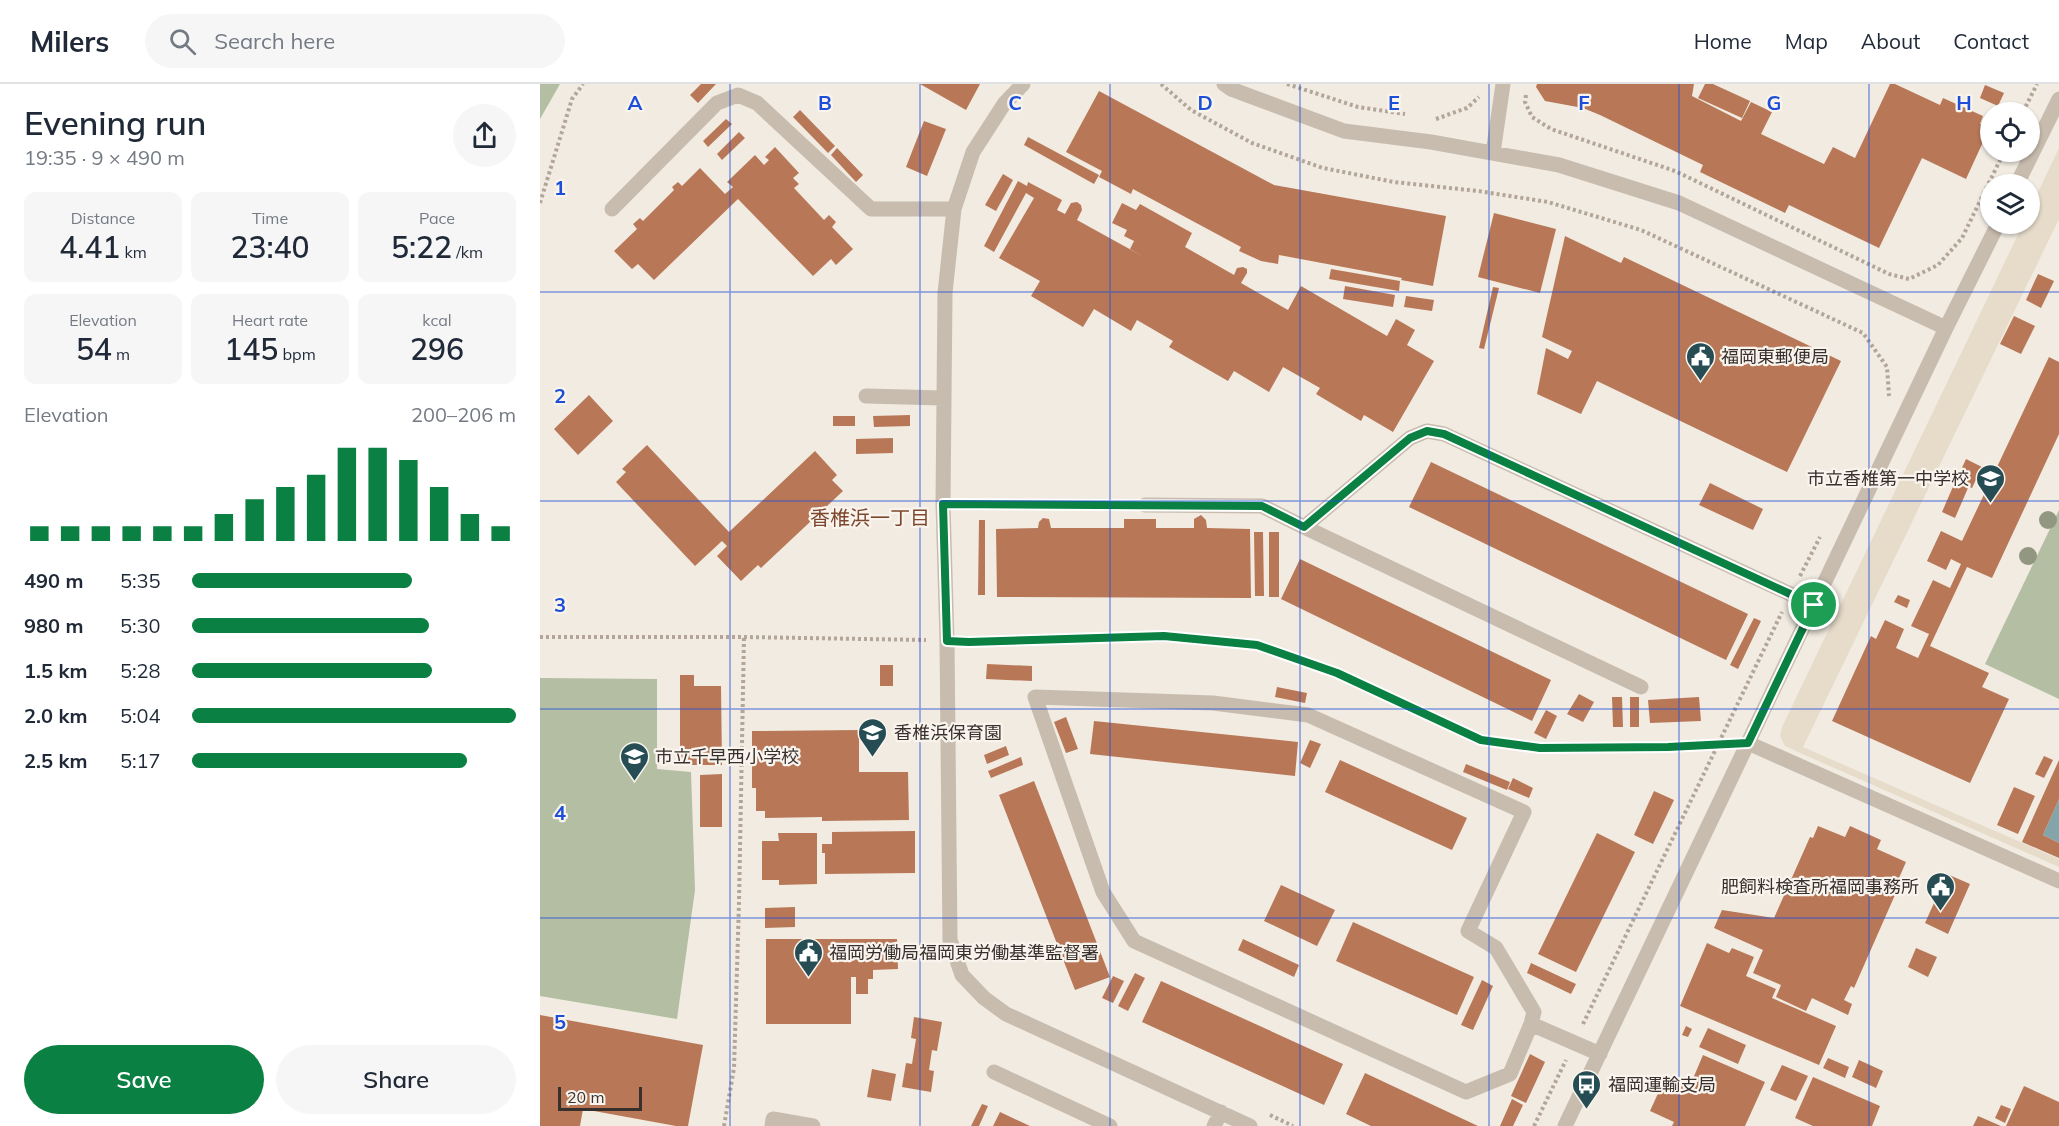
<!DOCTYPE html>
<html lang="en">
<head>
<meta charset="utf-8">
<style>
  :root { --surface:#fff; --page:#f6f6f7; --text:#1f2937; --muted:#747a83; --line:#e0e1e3; --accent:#0b8043 }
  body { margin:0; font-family:Mulish,"Noto Sans JP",sans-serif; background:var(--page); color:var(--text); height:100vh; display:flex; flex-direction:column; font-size:22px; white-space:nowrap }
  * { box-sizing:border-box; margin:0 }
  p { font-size:20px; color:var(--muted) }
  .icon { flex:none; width:33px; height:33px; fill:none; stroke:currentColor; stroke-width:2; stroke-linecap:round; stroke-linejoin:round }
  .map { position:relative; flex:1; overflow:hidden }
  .side { display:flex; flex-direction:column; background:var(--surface); width:540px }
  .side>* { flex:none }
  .tools { position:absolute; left:1440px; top:18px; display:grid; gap:12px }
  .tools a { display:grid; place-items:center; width:60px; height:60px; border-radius:50%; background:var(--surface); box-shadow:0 2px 4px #0004; font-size:30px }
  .scale { position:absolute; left:18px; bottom:15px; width:84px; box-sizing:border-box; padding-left:6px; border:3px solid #37302c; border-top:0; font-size:16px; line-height:21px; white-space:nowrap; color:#37302c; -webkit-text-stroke:4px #f9f4ed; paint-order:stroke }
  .pin { position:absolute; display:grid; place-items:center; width:51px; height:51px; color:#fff; margin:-26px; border:3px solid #fff; border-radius:50%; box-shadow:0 2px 6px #0007 }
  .round { display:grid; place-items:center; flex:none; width:63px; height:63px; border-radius:32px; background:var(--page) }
  .head { display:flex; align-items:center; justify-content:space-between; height:102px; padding:0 24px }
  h1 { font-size:33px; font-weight:600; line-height:45px }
  .stats { display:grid; grid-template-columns:repeat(3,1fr); gap:9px; height:102px; padding:6px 24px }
  .stats div { display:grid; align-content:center; border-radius:12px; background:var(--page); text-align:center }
  .stats b { font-size:30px; font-weight:600 }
  .stats small { font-size:16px; font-weight:400 }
  .stats p { font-size:16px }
  .chart { height:168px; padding:12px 24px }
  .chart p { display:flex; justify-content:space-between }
  .chart svg { width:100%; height:108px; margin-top:6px; stroke:var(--accent); stroke-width:6 }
  .button { display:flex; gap:12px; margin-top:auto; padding:12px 24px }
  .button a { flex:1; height:69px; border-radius:36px; background:var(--accent); color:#fff; font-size:24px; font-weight:600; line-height:69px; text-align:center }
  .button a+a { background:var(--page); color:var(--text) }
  ul { padding:0 24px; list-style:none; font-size:20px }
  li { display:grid; grid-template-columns:96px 72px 1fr; align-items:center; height:45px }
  li i { height:15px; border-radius:8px; background:var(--accent) }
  header { display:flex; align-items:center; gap:36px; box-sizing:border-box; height:84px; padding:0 30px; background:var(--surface); border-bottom:2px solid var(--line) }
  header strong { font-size:28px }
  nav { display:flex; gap:33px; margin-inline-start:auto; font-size:21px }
  .search { width:420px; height:54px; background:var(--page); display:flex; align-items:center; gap:15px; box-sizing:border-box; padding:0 21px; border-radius:33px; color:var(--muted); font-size:22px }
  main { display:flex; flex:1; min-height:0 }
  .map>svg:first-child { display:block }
</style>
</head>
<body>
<header>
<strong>Milers</strong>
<div class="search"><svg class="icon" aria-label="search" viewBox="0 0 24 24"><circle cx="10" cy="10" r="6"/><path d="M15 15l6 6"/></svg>Search here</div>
<nav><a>Home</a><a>Map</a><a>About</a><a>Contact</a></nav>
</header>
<main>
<section class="side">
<div class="head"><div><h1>Evening run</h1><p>19:35 · 9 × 490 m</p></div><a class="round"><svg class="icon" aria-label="share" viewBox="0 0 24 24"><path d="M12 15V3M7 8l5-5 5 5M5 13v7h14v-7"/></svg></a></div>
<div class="stats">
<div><p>Distance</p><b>4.41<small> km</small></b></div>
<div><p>Time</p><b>23:40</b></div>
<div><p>Pace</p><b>5:22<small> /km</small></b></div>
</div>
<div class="stats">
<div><p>Elevation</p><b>54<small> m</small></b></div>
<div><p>Heart rate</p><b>145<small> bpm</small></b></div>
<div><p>kcal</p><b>296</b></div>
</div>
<div class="chart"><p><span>Elevation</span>200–206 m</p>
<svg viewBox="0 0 160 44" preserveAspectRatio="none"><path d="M5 44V38M15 44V38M25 44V38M35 44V38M45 44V38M55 44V38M65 44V33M75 44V27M85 44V22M95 44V17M105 44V6M115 44V6M125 44V11M135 44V22M145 44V33M155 44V38"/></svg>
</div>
<ul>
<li><b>490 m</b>5:35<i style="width:68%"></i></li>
<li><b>980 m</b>5:30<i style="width:73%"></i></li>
<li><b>1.5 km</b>5:28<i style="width:74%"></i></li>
<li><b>2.0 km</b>5:04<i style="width:100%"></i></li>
<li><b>2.5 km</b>5:17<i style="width:85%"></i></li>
</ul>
<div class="button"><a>Save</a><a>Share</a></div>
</section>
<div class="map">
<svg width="1519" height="1042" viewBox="0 0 1519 1042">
  <rect width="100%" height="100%" fill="#f1ebe1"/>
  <path fill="#b3bea3" d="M0,0H20L0,35Z
    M1519,426V615L1445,580Z
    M0,594L117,595V685L151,688L155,806L137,935L0,912Z"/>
  <path fill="#e7dcca" d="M1519,64V135L1263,663L1519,775V783L1258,668L1245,662L1240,652L1242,643L1483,140H1490V125Z"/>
  <path fill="#83a5aa" d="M1519,715V759L1503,751Z"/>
  <path fill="#b87858" d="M161,0H176L158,19L150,11Z
    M380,0H440L426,26Z
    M997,0H1154L1152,12L1201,37L1211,18L1232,28L1221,50L1284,80L1293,63L1315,74L1350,0H1355L1400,21L1403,14L1443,32L1440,40L1449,45L1426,95L1382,74L1339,164L1249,121L1245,129L1160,88L1163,81L1060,31L1043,24L1005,17L996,3Z
    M1165,0H1173L1210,17L1202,34L1158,14Z
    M1445,1L1464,9L1458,22L1440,14Z
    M559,7L734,101L906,132L893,202L861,196L862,194L739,171L738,180L721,177L699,167L701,163L593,105L591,110L559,93L562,87L526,68Z
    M260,26L295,62L288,69L253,33Z
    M186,35L192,40L168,63L163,57Z
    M384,37L406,45L387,92L366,83Z
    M199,48L205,54L182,76L177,70Z
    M488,53L559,91L554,100L484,61Z
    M235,63L259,89L253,94L259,100L254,104L284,136L289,131L296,138L292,143L313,165L296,181L291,175L273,192L198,115L114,196L98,180L92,185L74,167L97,145L93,140L100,134L103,137L134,106L132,103L138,98L142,102L160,84L185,110L193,103L187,98L215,71L224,81L229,76L225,73Z
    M297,64L323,91L316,98L291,71Z
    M463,90L473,96L456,127L445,121Z
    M478,97L487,102L488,98L522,116L517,126L525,130L531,119L537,118L541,121L542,126L537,136L604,173L590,165L594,157L584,152L587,146L572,139L582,119L596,126L600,120L652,149L645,163L694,191L697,184L703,183L707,185V189L701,199L748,226L761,202L847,252L856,235L875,246L867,261L894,277L853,348L824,331L821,337L776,310L780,304L743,283L729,308L694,287L688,297L629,263L633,257L597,236L591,247L554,225L543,243L491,212L500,197L459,174L494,114L486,109L454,168L444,162Z
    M954,129L1016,145L1000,209L938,193Z
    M1025,152L1081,179L1084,173L1301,277L1247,388L1057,297L1041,330L997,310L1006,264L1028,275L1032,267L1002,253Z
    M791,185L860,197L859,207L789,195Z
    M1498,190L1514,197L1501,224L1486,216Z
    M805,202L855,211L853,223L803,215Z
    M953,203L959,204L944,265L939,264Z
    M866,212L894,216L892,227L864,223Z
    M1474,232L1495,242L1481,270L1460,260Z
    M1509,273L1519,278V350L1452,494L1427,483L1390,562L1449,589L1442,603L1469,615L1430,699L1292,637L1331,552L1336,555L1345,536L1364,545L1356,564L1378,574L1389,550L1371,542L1393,496L1410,504L1421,480L1411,475L1406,486L1387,477L1401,447L1422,457Z
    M49,311L73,337L38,371L14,345Z
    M370,331V342L334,343L333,332Z
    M293,332H315V342H293Z
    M353,354V369L316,370V355Z
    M107,361L189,448L275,367L297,391L292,396L303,407L221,484L218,481L201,497L177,472L187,462L182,457L155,482L76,398L86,388L82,385Z
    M1426,375L1442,383L1432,404L1416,397Z
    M891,378L1208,530L1186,576L869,423Z
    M1415,398L1428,404L1415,434L1402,428Z
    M1170,399L1223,425L1213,446L1159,421Z
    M661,431L666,436L667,444L710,445L711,514L457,513L456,445L498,444L499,438L503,434L509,435L511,444H584V435H616V444H654V435Z
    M439,436H445V511H438Z
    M714,448H723L724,512H715Z
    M729,448H739V513H729Z
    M760,475L1011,596L992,637L741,515Z
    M1358,511L1370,516L1367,524L1354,518Z
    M1214,534L1221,537L1198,585L1190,581Z
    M447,580L492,582V597L446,595Z
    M340,581H353V602H340Z
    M140,591H154V602H181L182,681H140Z
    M737,603L767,609L765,619L735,613Z
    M1039,610L1054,618L1043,638L1027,630Z
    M1072,613H1082L1083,643H1073Z
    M1090,613H1099V643H1090Z
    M1159,613L1161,637L1110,639L1108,616Z
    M1006,626L1017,632L1006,655L994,649Z
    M526,633L538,665L526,669L514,638Z
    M554,637L758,658L755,692L550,670Z
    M319,646V688H368L369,736L282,737V733L225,734V727H216V704H212V647Z
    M770,656L781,660L770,684L760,679Z
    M466,662L469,671L447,680L444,671Z
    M1504,672L1513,676L1504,694L1495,690Z
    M481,673L483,681L451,694L448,687Z
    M800,676L927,734L912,766L785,708Z
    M1519,676V715L1503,751L1519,759V774L1482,758Z
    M926,680L970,698L967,706L923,688Z
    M182,690V743H160V691Z
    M973,694L993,704L989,714L968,705Z
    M494,697L570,893L535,906L459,711Z
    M1474,703L1495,712L1478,750L1457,741Z
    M1114,707L1134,716L1113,760L1094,751Z
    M1278,742L1305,753L1310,742L1341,756L1337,765L1366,778L1359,794L1362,795L1314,904L1311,902L1304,916L1312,920L1308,931L1272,914L1266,927L1236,913L1241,901L1213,889L1223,866L1174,844L1182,826L1234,834L1270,753L1273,754Z
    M375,747V789L285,790V769H282V760H292V748Z
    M238,749H277V800L239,801V796H222V757H239Z
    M1057,749L1095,768L1036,888L998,870Z
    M1407,790L1430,800L1408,850L1385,839Z
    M741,801L795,826L777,862L724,837Z
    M255,823V843L225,844V824Z
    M813,838L934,893L917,931L796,877Z
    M226,855H357L358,885L333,886V895H328V910H316V893H311V940H226Z
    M703,855L759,881L754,893L698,866Z
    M1167,859L1189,869L1192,864L1214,873L1206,892L1236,905L1232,914L1296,942L1279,981L1140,922Z
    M1376,864L1397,873L1388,893L1368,883Z
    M991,879L1036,900L1031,910L987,889Z
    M595,889L605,894L588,927L578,922Z
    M573,892L584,897L573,919L562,914Z
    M942,896L953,902L933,946L921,941Z
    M621,897L803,980L784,1021L602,938Z
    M0,931L163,961L148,1042H136L43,1025L40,1042H0Z
    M374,933L402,938L397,967L392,966L389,986L394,987L391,1008L362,1003L366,979L372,980L376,955L371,954Z
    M1146,942L1152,945L1148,953L1142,951Z
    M1168,944L1206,961L1198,980L1159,963Z
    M990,970L1005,978L986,1019L971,1012Z
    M1163,971L1225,998L1205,1042H1132L1134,1038L1110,1027L1125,994L1149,1004Z
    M1288,974L1309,983L1305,994L1283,984Z
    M1319,976L1343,987L1336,1004L1312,993Z
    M1242,981L1268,992L1256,1017L1230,1006Z
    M332,985L356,990L351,1017L327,1013Z
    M825,989L938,1042H831L806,1030Z
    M1273,993L1340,1022L1332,1042H1273L1255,1034Z
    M1484,1002L1519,1018V1042H1466Z
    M972,1015L983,1021L973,1042H960Z
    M442,1020L448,1022L439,1042H431Z
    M1461,1021L1471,1025L1465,1039L1455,1034Z
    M460,1028L490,1042H453Z
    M1438,1032L1461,1042H1433Z"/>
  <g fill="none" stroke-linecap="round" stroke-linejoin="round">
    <path stroke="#b3a699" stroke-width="4" stroke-dasharray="3 3" stroke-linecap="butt" d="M621,0L651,26L712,59L783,84L854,98L938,107L1008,118L1101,146L1323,249L1347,283L1349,312
      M747,0L818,23L865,30
      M986,11L985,18L992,33L1011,45L1135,87L1349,190L1369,195L1398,181L1422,154L1464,68
      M1483,28L1497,0
      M896,35L927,24L939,13
      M0,119L32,15L43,0
      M423,420L586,421
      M1260,492L1280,453
      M0,553H204L386,556
      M427,558L624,552L717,561L797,589L941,656L1000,664L1179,661
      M1043,940L1242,528
      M730,1031L753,1042
      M184,1042L194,984L199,818L204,553
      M994,1042L1026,976"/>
    <path stroke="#c8bcae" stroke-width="15" d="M483,0L464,20L433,68L414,125L405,209L403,420L407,557L410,856L422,891L444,914L466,930L710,1042
      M684,0L691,5L804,47L891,58L1019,81L1139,119L1406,244
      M953,69L963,0
      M1477,100L1519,15
      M72,125L177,19L198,11L217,19L331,125H414
      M326,312L403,314
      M605,421L722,422L764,443L1101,603
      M764,443L870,354L887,347L904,350L1274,521
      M495,613L673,619L768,631L984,728L928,847L956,864L994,928L991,940L970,990L926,1008L594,857L563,808Z
      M1208,659L1519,797
      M991,940L1060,970
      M454,988L570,1042
      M232,1042L233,1035L273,1042
      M674,1042L681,1028
      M1025,1042L1406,244L1458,140"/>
  </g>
  <g fill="#929781">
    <circle cx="1508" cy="436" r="9"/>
    <circle cx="1488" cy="472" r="9"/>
  </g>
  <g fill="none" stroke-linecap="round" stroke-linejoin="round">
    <defs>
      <path id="route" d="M887,347L904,350L1274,521L1208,659L1128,663L1000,664L941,656L797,589L717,561L624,552L429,558L407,557L403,420L722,422L764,443L870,354Z"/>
    </defs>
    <use href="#route" stroke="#fff" stroke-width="12"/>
    <use href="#route" stroke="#0b8043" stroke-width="8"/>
  </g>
  <path fill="none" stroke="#1d4ed8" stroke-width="1.5" stroke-opacity="0.55" d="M190,0V1042M380,0V1042M570,0V1042M760,0V1042M949,0V1042M1139,0V1042M1329,0V1042M0,208H1519M0,417H1519M0,625H1519M0,834H1519"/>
  <defs>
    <symbol id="civic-pin" viewBox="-11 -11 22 30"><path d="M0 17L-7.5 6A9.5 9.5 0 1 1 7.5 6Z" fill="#264d54" stroke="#f9f4ed"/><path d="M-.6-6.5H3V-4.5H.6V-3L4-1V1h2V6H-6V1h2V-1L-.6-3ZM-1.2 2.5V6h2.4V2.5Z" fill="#fff"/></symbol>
    <symbol id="school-pin" viewBox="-11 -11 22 30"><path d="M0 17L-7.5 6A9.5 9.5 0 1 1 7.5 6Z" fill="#264d54" stroke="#f9f4ed"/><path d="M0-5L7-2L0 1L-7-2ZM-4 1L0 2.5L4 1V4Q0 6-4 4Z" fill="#fff"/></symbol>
    <symbol id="bus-pin" viewBox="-11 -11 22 30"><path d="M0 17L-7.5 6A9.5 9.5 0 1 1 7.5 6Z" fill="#264d54" stroke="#f9f4ed"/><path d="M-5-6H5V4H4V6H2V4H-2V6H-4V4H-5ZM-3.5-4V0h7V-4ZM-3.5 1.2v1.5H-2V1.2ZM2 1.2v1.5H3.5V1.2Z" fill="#fff"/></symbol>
  </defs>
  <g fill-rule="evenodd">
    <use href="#civic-pin" x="1144" y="256" width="33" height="45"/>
    <use href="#school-pin" x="1434" y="378" width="33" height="45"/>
    <use href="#school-pin" x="316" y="632" width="33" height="45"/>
    <use href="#school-pin" x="78" y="656" width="33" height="45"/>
    <use href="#civic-pin" x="1384" y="786" width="33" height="45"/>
    <use href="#civic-pin" x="252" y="852" width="33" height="45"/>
    <use href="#bus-pin" x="1030" y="984" width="33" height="45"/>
  </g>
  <g text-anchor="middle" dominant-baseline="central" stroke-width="4.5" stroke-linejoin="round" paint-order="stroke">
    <g font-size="18" fill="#37302c" stroke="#f9f4ed" text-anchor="start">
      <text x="1181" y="272">福岡東郵便局</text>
      <text x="1429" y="394" text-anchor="end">市立香椎第一中学校</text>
      <text x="354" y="648">香椎浜保育園</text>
      <text x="115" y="672">市立千早西小学校</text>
      <text x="1379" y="802" text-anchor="end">肥飼料検査所福岡事務所</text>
      <text x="289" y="868">福岡労働局福岡東労働基準監督署</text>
      <text x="1068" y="1000">福岡運輸支局</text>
    </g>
    <g font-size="20" fill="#7d482e" stroke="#f9f4ed">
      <text x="330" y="433">香椎浜一丁目</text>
    </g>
  </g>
  <g font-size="20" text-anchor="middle" font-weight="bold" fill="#1d4ed8" stroke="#f9f4ed" stroke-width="4.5" stroke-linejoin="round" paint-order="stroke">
    <text x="95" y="26">A</text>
    <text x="285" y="26">B</text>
    <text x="475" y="26">C</text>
    <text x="665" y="26">D</text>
    <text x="854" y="26">E</text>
    <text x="1044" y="26">F</text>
    <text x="1234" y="26">G</text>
    <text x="1424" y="26">H</text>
    <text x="20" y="111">1</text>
    <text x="20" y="319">2</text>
    <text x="20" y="528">3</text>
    <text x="20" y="736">4</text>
    <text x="20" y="945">5</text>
  </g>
</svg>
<div class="tools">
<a><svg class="icon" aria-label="locate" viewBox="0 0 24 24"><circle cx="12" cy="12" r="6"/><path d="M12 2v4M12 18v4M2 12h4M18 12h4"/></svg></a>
<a><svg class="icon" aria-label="layers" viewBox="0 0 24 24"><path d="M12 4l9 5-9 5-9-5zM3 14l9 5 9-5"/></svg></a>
</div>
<div class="scale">20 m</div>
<div class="pin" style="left:1274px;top:521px;background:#1e9e55"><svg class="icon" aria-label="arrive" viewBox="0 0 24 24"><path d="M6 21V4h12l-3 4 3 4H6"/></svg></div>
</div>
</main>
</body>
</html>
